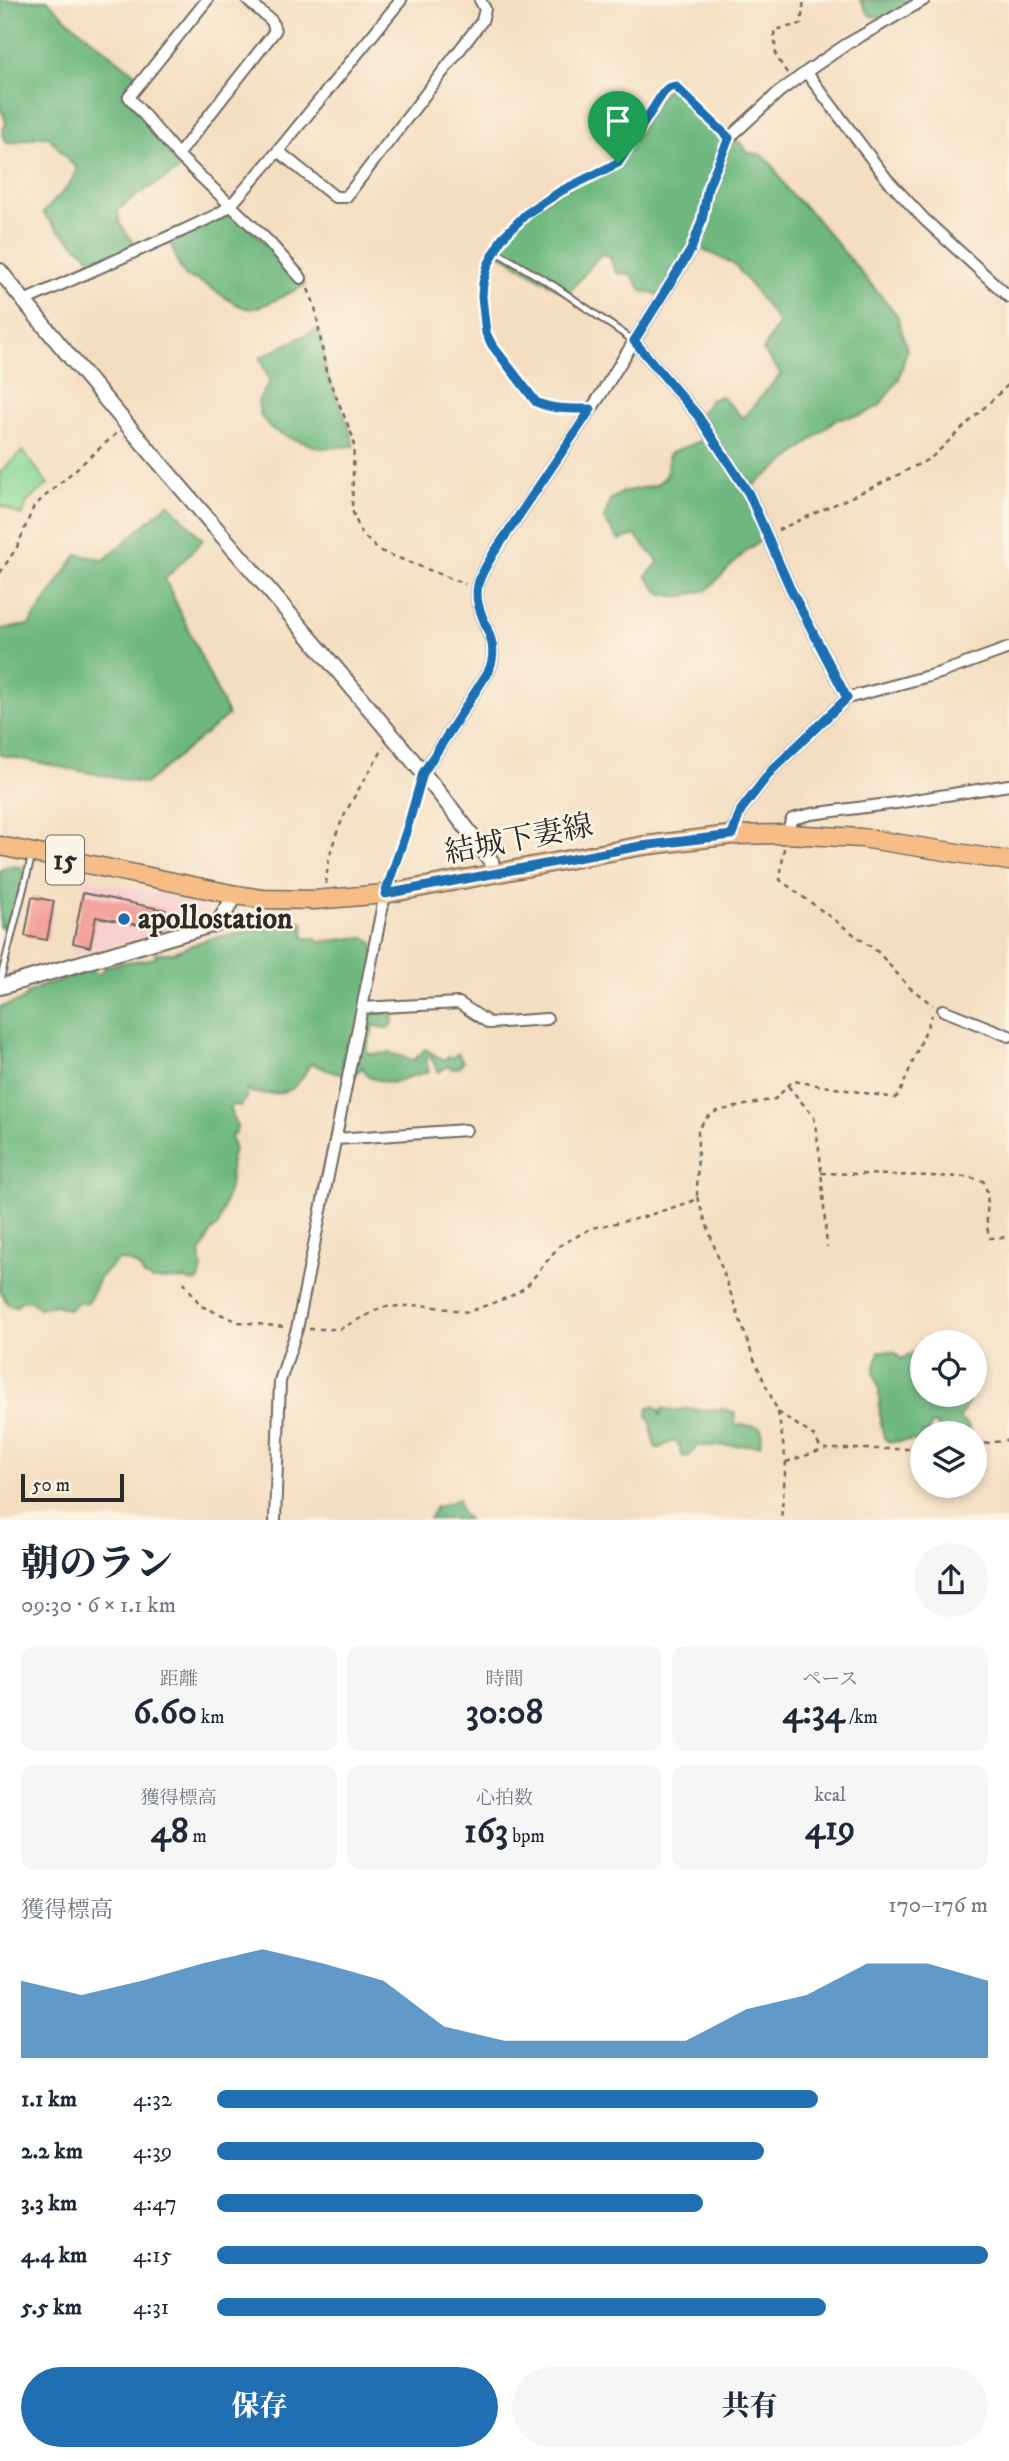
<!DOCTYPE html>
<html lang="ja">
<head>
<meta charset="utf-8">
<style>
  :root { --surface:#fff; --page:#f6f6f7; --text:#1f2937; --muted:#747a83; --accent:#1f6fb2 }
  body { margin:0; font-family:"IM FELL DW Pica","Noto Serif JP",serif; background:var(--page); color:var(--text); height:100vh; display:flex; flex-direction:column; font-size:26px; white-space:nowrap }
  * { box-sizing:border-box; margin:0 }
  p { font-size:23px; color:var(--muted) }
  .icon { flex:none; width:38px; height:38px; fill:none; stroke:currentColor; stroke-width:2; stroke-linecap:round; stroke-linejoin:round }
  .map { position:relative; height:1520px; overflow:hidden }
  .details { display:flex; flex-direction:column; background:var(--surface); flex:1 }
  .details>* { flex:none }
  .controls { position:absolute; left:910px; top:1330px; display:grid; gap:14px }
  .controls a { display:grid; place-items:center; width:77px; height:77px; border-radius:50%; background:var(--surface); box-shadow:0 4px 10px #0003; font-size:35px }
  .scale { position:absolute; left:21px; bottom:18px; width:103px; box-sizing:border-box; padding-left:7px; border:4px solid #2b2b2b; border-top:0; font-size:19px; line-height:24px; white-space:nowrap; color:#2b2b2b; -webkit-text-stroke:5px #fcf5e5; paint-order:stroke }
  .pin { position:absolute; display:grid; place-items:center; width:60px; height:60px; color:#fff; margin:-72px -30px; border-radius:50% 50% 50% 0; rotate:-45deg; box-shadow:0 0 7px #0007 }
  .pin .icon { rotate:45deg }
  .round { display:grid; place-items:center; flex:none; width:74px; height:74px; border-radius:37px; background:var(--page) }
  .overview { display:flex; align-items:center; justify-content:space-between; height:119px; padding:0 21px }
  h1 { font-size:38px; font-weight:800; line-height:52px }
  .figures { display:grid; grid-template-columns:repeat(3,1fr); gap:10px; height:119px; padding:7px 21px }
  .figures div { display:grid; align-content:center; border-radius:14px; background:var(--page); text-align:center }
  .figures b { font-size:35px; font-weight:800 }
  .figures small { font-size:19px; font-weight:400 }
  .figures p { font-size:19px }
  .chart { height:196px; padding:14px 21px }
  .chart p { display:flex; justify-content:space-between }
  .chart svg { width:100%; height:126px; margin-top:7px; fill:var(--accent); opacity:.7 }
  .cta { display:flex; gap:14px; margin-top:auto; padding:14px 21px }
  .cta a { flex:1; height:80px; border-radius:42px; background:var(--accent); color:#fff; font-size:28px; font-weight:800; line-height:80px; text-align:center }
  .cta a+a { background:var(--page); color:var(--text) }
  ul { padding:0 21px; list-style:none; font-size:23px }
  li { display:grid; grid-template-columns:112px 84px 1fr; align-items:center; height:52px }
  li i { height:18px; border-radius:9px; background:var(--accent) }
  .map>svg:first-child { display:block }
</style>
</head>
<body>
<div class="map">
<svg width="1009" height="1520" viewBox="0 0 1009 1520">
  <rect width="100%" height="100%" fill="#fcf5e5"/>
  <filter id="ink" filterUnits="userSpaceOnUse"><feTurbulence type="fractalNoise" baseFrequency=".0143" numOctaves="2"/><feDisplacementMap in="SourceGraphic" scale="14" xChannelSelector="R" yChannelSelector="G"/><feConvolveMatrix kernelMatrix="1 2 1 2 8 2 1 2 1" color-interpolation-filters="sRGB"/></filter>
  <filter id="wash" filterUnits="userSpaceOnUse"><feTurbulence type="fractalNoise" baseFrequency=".00686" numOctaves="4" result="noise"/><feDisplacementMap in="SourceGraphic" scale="28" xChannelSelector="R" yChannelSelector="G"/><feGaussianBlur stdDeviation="1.57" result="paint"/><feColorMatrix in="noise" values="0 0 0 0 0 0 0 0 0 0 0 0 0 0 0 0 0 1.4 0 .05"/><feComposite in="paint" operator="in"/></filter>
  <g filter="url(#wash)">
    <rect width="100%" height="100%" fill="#f4dec1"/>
    <path fill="#f7d0cf" d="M85,878L200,902L211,910L200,923L71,955Z"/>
    <path fill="#89d897" stroke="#5a8261" stroke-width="2" d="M23,451L48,484L27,502L23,516L0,505V472Z"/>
    <path fill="#6eb880" stroke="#4c7256" stroke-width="2" d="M0,0H47L70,22L143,80L129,98L187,164C165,181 139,191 118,210L119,222L136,247L97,263L56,228L43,213L69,185L77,169L48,136C33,136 22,142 7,143L2,134L6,122L0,106V14L2,12Z
      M860,0H924C906,10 892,20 870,16Z
      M675,86L729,138L742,143L748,153L760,154L771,163L789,192L812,214L897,315L907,350L899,379L879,406L862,415L836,419L794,455L747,490L768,535L746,551L707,590L678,597L660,593L646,576L659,562L635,535L619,540L604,519L610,500L623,492L656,485L666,476L669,454L711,436L698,416L710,400L721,396L743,418L781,374L763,350L779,323L735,265L694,245L662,296L642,291L631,274L616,273L609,255H600L567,295L495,251L502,238L526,213L561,191L618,164L663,93L668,88Z
      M231,210L301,278L305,285C289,292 272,304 255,308C237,313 209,280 186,277L179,266L171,244L217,219Z
      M315,330L320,332L326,372L348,424L354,446L320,448L288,437L270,428L260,415L258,401L270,382L260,358Z
      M169,503L203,540L165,579L228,715L145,784L0,755V629L29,625L77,554L104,560Z
      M8,866L21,867L24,874L16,908L4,926L0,927V870Z
      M298,921L303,922L304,938H316L319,942L362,937L369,939L373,944L376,969L367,993L374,1013H384L394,1017C393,1031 384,1029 374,1025L366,1050L369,1054L390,1053L414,1060L425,1049L444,1060L448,1057L452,1058L458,1053L463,1062L460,1067L453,1069L448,1066L439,1072L431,1058L427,1056L425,1059L429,1071L391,1083L371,1078L366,1074L363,1067L353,1076L335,1073L311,1063C296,1088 292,1095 263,1094C256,1093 252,1094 247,1089L246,1098L241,1106L233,1105L229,1109L237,1125L236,1133L231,1136L234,1148L230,1166L231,1181L218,1226C207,1231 208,1244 200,1252L202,1269L199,1280L194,1282L183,1279L153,1280L144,1276C139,1263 131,1262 118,1260L99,1278L88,1303L78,1302L69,1310L56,1305L39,1308L31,1301H21L16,1307L8,1304L0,1291V1007L23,1000L28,993L42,986L92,970L97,974L102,973L104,967C121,961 138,962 155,958V953H172L208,939Z
      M879,1351L894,1352L901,1359L915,1352L922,1355V1395H969V1402L959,1418L969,1427V1433H942L936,1424L931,1425L928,1433H922V1440L889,1442L884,1438L880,1420L879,1389L874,1371Z
      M653,1406L659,1410L660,1415L663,1408C672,1412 676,1410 685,1409C691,1408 696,1410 702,1410C715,1409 723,1407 735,1413V1424L760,1427L762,1431L760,1445L698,1446L689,1456L684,1457L680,1453V1446L674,1441L657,1449C649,1439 656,1426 647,1416L648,1407Z
      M458,1499L461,1513L468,1519H429L436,1507C445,1506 450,1501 458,1499Z"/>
    <g id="blocks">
      <path fill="#f3a29c" d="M83,893L165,910L161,929L96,917L90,947L73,943Z
        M32,897L54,901L47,940L25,936Z"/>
    </g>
  </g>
  <g filter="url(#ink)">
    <use href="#blocks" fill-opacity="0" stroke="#716a60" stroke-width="2"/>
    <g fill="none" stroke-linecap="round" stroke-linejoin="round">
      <defs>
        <path id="service" d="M495,251L556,287L634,341
          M0,981L32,855"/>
        <path id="minor" d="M207,0L129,97L178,155L269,242L301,278
          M806,72L886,178L924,219L1009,297
          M278,151L335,197H346L482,21L485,9L480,0
          M178,155L275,31L272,21L247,0
          M24,301L184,230L218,214L231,205L278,151L401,0
          M634,341L698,416L749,494L790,588L847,698L940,673L1009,648
          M423,773L488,672C505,638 471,618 478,585C480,574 488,564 493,554L598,399L691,250L702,220L708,187L729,138L779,92L806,72L847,44L924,0
          M786,834L792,819L811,814L896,803L1009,785
          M732,835L741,810L772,770L847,698
          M362,1008L459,1003L489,1023L547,1019
          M943,1010L1009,1036
          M336,1139L466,1130
          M275,1520L280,1381L297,1329L385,894"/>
        <path id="tertiary" d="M0,271C109,408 226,538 338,671C390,733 443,795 491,861L493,873
          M0,987L218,923L236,895"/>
        <path id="primary" d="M0,846L236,895L262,899L314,900L385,894L641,846L732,835L786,834L862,838L1009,861"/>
      </defs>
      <use href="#service" stroke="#716a60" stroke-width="9"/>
      <use href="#minor" stroke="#716a60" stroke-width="14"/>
      <use href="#tertiary" stroke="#716a60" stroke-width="18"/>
      <use href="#primary" stroke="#716a60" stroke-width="21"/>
      <path stroke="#716a60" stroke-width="2.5" stroke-dasharray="5 5" stroke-linecap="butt" d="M787,73L776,56L774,30L801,24L804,0
        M499,244L526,213L561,191L618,163L638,130L668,88H679L722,130
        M491,259C465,317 498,361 536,402L545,406L577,409
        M308,289L315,306L326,372L354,440L352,510L361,533L378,550L465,584
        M778,530L882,483L931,458L1009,384
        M0,573L17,547L34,506L117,433
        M784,848L780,880L878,952L909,987L933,1005
        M391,877L418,789
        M326,884C329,828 357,794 384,747
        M788,1086L814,1117L820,1156L827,1247
        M821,1173L968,1177L983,1181C993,1198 982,1220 990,1238L1009,1237
        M697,1197L753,1357L778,1412L814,1436L820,1447L826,1449H922
        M184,1282L201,1306L239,1322L285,1327
        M309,1329H340L383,1307L422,1305L468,1312L509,1297L526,1287L559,1246L592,1228L640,1218L693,1201L697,1197L698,1131L705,1119L717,1111L775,1099L793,1081L895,1098L899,1095L932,1015
        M778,1412L786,1462L781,1520
        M975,1445L1009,1440
        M786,1462L826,1449"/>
      <use href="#service" stroke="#fff" stroke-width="5"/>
      <use href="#minor" stroke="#fff" stroke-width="10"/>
      <use href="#tertiary" stroke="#fff" stroke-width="14"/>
      <use href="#primary" stroke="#f6be86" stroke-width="18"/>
    </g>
  </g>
  <g fill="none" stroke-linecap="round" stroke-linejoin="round" filter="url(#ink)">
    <defs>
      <path id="route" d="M675,86L729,138L708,187L702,220L691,250L634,341L698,416L749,494L790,588L847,698L772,770L741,810L732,835L641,846L385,894L407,829L423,773L488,672C505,637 471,617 478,585C480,574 488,564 493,554L591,409C572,409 553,410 536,402L492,345L486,333L482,297L483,283L488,265L502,238L526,214L561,191L618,163L663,93L668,88Z"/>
    </defs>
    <use href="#route" stroke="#fff" stroke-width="14"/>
    <use href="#route" stroke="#1f6fb2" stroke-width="9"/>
  </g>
  <circle fill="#1f6fb2" stroke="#fcf5e5" stroke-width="2.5" cx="124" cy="919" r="7"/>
  <g text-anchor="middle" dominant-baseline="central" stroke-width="5" stroke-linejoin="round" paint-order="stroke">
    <rect fill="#fcf5e5" stroke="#6a6863" stroke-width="2" x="46" y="835.5" width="38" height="49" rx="5"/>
    <g font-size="28" font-weight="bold" fill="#2b2b2b">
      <text x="65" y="860">15</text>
    </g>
    <g font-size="30" fill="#2b2b2b" stroke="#fcf5e5">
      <text transform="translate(519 840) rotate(-11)">結城下妻線</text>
    </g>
    <g font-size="30" font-weight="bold" fill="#2b2b2b" stroke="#fcf5e5" text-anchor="start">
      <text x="138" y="919">apollostation</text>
    </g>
  </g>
</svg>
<div class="controls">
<a><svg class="icon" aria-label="locate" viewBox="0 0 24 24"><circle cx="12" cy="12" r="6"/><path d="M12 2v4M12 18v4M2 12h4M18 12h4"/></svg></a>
<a><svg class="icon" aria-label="layers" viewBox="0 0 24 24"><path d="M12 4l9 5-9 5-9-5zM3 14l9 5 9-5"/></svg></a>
</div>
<div class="scale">50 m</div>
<div class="pin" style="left:618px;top:163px;background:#1e9e55"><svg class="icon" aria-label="arrive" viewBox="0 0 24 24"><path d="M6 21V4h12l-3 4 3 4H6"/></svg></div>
</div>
<section class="details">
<div class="overview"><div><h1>朝のラン</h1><p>09:30 · 6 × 1.1 km</p></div><a class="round"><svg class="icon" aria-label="share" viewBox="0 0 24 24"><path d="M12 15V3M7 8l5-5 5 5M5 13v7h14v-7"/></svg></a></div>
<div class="figures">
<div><p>距離</p><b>6.60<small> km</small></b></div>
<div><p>時間</p><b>30:08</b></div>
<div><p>ペース</p><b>4:34<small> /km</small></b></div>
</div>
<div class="figures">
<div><p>獲得標高</p><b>48<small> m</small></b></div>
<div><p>心拍数</p><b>163<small> bpm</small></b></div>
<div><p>kcal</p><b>419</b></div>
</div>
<div class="chart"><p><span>獲得標高</span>170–176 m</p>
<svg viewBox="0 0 160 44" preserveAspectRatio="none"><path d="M0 44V17L10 22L20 17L30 11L40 6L50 11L60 17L70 33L80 38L90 38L100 38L110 38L120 27L130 22L140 11L150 11L160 17V44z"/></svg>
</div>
<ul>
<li><b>1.1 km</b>4:32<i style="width:78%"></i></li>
<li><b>2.2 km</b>4:39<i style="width:71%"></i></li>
<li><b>3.3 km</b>4:47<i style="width:63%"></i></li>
<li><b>4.4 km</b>4:15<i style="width:100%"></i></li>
<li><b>5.5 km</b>4:31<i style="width:79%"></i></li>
</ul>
<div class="cta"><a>保存</a><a>共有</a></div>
</section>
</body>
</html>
